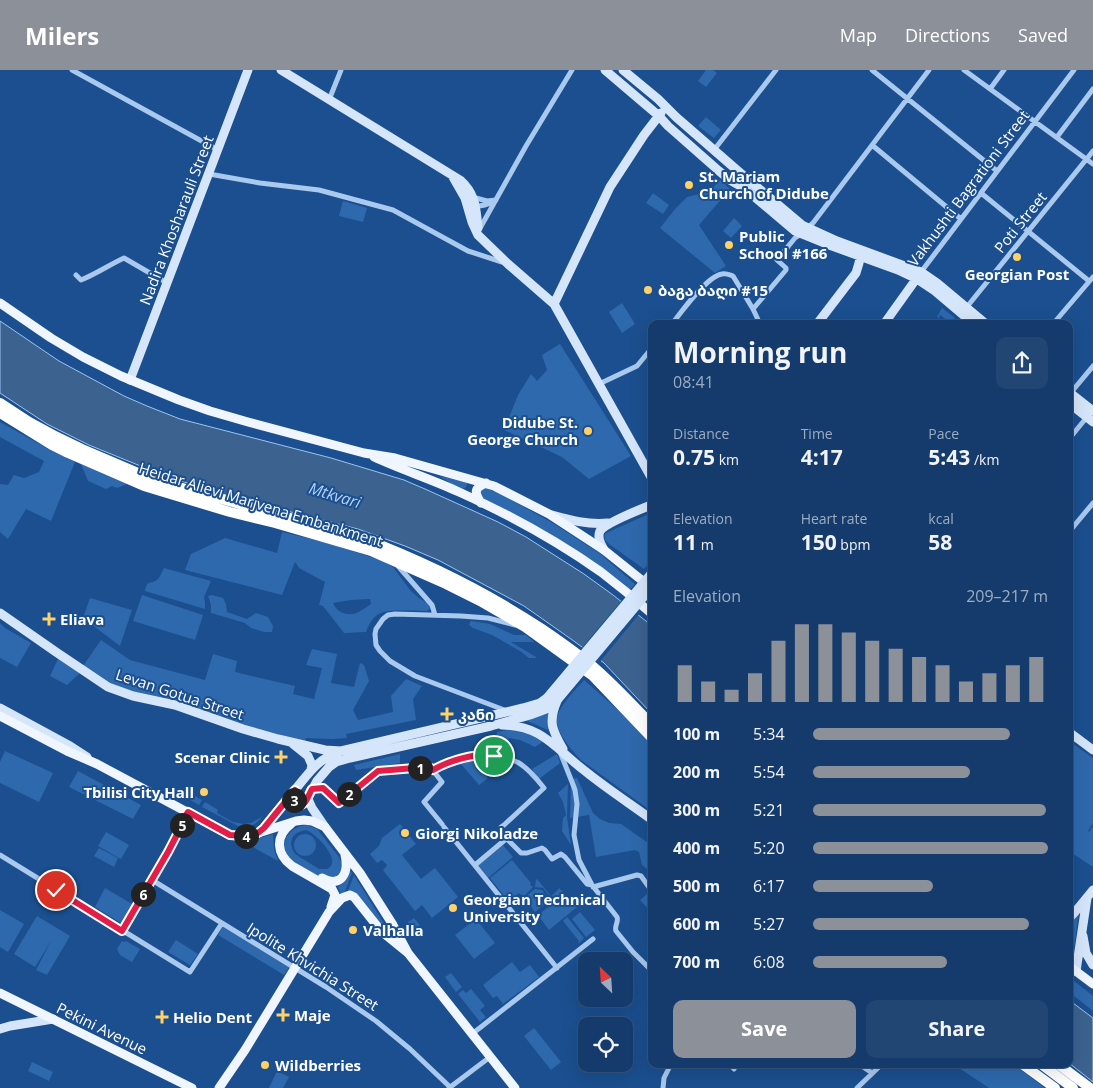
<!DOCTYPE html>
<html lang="en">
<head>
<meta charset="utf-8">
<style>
  :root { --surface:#143b6b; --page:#214673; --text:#f1f3f6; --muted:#9dadc1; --line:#33557e; --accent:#8c9099 }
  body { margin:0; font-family:"Open Sans","Noto Sans Georgian",sans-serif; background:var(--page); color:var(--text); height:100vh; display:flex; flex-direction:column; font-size:19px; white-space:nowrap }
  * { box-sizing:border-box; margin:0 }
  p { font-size:16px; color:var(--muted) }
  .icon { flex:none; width:28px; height:28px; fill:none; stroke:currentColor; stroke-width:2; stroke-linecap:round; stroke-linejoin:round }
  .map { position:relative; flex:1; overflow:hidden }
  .side { position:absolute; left:648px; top:250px; width:425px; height:748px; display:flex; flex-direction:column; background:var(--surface); border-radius:10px; box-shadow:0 5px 20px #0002,0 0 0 1px var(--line) }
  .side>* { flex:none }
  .needle { width:32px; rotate:335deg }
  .controls { position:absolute; left:578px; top:882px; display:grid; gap:10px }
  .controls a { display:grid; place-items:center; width:55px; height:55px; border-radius:10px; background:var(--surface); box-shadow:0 5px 20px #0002,0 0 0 1px var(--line); font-size:25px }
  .pin { position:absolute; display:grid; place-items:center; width:42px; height:42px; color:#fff; margin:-21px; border:2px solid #fff; border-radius:50%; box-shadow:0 1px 5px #0007 }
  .km { position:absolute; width:25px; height:25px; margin:-12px; border-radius:50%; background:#222; color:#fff; font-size:14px; line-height:25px; text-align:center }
  .round { display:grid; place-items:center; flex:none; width:52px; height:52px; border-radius:10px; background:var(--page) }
  .head { display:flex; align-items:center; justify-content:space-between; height:85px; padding:0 25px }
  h1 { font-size:28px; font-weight:700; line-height:38px }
  .stats { display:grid; grid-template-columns:repeat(3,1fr); gap:8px; height:85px; padding:5px 25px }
  .stats div { display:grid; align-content:center }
  .stats b { font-size:21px; font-weight:700 }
  .stats small { font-size:14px; font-weight:400 }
  .stats p { font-size:14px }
  .chart { height:140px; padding:10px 25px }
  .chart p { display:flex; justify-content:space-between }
  .chart svg { width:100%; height:90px; margin-top:5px; stroke:var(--accent); stroke-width:6 }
  .primary-button { display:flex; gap:10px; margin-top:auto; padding:10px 25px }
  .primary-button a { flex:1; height:58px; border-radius:10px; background:var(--accent); color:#fff; font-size:20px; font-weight:700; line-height:58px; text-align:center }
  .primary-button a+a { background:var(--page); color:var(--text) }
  ul { padding:0 25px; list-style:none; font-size:16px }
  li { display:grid; grid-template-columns:80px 60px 1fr; align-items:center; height:38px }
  li i { height:12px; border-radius:6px; background:var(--accent) }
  header { display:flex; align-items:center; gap:30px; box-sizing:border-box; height:70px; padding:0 25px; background:var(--accent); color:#fff }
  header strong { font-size:24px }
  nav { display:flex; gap:28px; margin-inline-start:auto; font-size:18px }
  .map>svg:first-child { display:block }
</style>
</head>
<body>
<header>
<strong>Milers</strong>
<nav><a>Map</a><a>Directions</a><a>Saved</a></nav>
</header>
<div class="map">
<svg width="1093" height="1018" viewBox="0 0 1093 1018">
  <rect width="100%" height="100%" fill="#1b4f8f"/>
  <path fill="#2e69ad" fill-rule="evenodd" d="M706,0H713L717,3L706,17L698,11Z
    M706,47L721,60L714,68L698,56Z
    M720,110L730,119L699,155L726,196L715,203L660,158L676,138L687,127L703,123L712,119Z
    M653,123L669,135L663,144L646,133Z
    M343,131L367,138L363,152L339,146Z
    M734,148L742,156L731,168L723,161Z
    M622,233L635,254L622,263L609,242Z
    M942,238L955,248L951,253L940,245L939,248L937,247Z
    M560,274L631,386L589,409L562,387L504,360L518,325L531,304L537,311L547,300L542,285Z
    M0,352L54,382L75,392L51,451L26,439L8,469L0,462V414L8,415L14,405L24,408L39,402L44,391L0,367Z
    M81,394L127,414L117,418L112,416L106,419L88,411Z
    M439,406L458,410L467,413C467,416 466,418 463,419L452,414Z
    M482,418H486L500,424L551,452L599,483L635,514L630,520L614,507L482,428L479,421Z
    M651,443V491L644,499L609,474L605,470L604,466L606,463Z
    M282,462L328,473L383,491L393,497L410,520L419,528L429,534L431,538L427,541C416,541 390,539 381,543C373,546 369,554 366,562L344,563L323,536L319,535L325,512L299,498L295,492L282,525L185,500L191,484L225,468L277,483ZM370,529L371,534C366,537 359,543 353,544C344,545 336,541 333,533L351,530Z
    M164,498L211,511L204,527L205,532V539L145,521C147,509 150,515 157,510C160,507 162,502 164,498Z
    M142,525L203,545L195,570L133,551Z
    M212,525L223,528L226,534L227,542L247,549L256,543L268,547L273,556L272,562H264L251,558L245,553L211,543V535L208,526Z
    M90,528L132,540L120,576L83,548Z
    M471,551L490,554L514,565H526L534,572H511L536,587V588H529L520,581L492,565L473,558L469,555L470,552Z
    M0,553L5,558L31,573L17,597L0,588Z
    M101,570L130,590L205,610L213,584L237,591L235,602L295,616L293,624L314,629L322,598L306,595L312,579L337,584L331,613L354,617L360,593L364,595L369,611L353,640L358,650L393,642L391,626L406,609L422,616L413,629L416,650L346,664L347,668L332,669L306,668L305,672L256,661L175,630L141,624L109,615L83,596Z
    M59,587L81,602L67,615L50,606Z
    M584,610L617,639L651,674V741L581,690C573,682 560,666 557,655C556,650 557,644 560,640C566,629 576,619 584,610Z
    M550,640V661L525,650L534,648Z
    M508,660C521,660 532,666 544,671L535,677L520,670L509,668L506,683L493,681L497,662Z
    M1069,671L1093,688V753L1088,761L1089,762L1093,756V797L1069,781Z
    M5,681L53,703L39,732L0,713V692Z
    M400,684V693L356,700L354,695Z
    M557,684L560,693L539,709L532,699Z
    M474,690L488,708L479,715L461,694Z
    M78,701L141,735L133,749L69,717Z
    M577,708L593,743L600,749L609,753L621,754L651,775V802L642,795L639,782L635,780L596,787L589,745L570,748L571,713V709Z
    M568,714L567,747L571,775L562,761L563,748L566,745L563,732L558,723Z
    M188,722L202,730L199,735L185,727Z
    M205,732L218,740L217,743L233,752L244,754L251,753L262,747C256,755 248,759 238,756L202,737Z
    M400,754L416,774L402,785L421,809L435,798L458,827L432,848L422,835L415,841L383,800L386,797L387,795L382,790L377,793L370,784L379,776L382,768Z
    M307,755L317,759L339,787L342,794L341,801L335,808C331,808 326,808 322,807C317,806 295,793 291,789C276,775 289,756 307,755ZM306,760C315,763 334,783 332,792C332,796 330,797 327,799H319L295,784C287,772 292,762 306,760Z
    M106,762L129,775L121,789L98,776Z
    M273,764L274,779L278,791L251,776L249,773L250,771Z
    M294 775a11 11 0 1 1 22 0a11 11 0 1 1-22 0Z
    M503,775L513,787L488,808L477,796Z
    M99,778L118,788L114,797L94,786Z
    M512,790L531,813L530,815L533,817L523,827L519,823L509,832L490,808Z
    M350,801L352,803L344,824L338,827L340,822L338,817L346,811Z
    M354,805L357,810L390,863L347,823Z
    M537,809L551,826L559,819L558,817L565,824L552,829L543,818L535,817L536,810Z
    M105,818L132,834L121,853L95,837Z
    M535,819L542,820L550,830L535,842L524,828Z
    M647,824L651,828V842L640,830Z
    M554,833L575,835L577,837L549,860L538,845Z
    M0,840L24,854L8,882L0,877Z
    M580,842L595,860L586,867L572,849Z
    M1079,842L1073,885L1069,882V850Z
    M37,846L70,866L47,905L36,900L51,871L35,897L14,884Z
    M567,847L584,868L578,874L579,871L563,851Z
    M414,848L420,855L416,858L419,863L414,867L407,858L408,852Z
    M476,849L495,873L474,889L455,865Z
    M223,856L290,896L284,905L218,865Z
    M176,870L198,884L190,895L168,882Z
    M122,871L124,872L126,871L140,879L132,892L120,885L117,879Z
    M512,892L520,902L530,895L539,907L503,934L497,926L493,928L483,915Z
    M451,903L462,917L456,922L445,907Z
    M1069,907L1093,926V941L1069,922Z
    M471,919L485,936L480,940L486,947L480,952L458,924L463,920L466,923Z
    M534,958L561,992L551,1000L524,966Z
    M32,992L53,1002L49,1011L28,1001Z
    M961,994H1013L1045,1018H989L959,998Z
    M277,1001L289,1007L283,1018H269Z"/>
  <path fill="#3c6290" stroke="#9cc4f0" d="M0,251L59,291L124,326L147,336L180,349L331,388L404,410L425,419L498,452L526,467L584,504L613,525L651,555V643L604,593L571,569L524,536L438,490L405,476L358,459L232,427L165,406L89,375L47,354L0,323Z
    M1069,930L1093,948V1012L1069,993Z"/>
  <path fill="#1b4f8f" d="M623,529L640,543L599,593L581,579Z"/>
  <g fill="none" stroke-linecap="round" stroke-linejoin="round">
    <path stroke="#a9c9ee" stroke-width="5" d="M72,0L218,80
      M872,0L997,101
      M964,0L1093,94
      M990,19L1004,0
      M329,30L341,0
      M1057,67L1093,19
      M872,75L961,149
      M714,80L776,0
      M209,104L260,113L319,120L393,140L468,181L502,192
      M981,123L1089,211
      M472,127L487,131L496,130
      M473,137L485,135L494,132
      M807,158L813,153L929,0
      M479,160L526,76L572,0
      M921,202L1074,0
      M76,205L81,210C96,204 109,195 124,188L167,213
      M966,238L1093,81
      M753,239L786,200V198L777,190L795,168L801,164
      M672,254C682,241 707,206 722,204C726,203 730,205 733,206L753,239L760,254
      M1053,254L1093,207
      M599,314L637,296L651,279
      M1069,325L1093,296
      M1069,369L1087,347
      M1069,462L1093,433
      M398,496L432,535L435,545
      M507,641L415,606L390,591L380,581L376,575L375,564L376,559L383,549L388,545L395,544L461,546L488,548L515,555
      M560,682L572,712L575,720L577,734L574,765L579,790L592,815L617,847C619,852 614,856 616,861L633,882L651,900
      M433,701C446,693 471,685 485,684C494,684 512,689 519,693C529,699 537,709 544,718L504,755L501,757L502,763L504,766L521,783H527L542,778L545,780L552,789L561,784L565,787L587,814L592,815
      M312,719L323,718L339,733L378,701L431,698L442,712L424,732L442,754
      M444,757L557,898
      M0,785L190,902L222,853
      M475,795L506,769
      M152,810L326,917L376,951L410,979L450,1017
      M593,817L637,805L641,806L651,820
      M122,861C141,830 159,798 176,766C180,758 183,750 187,742
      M472,964L593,869
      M730,994L734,999
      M859,994L872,1003
      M449,1018L490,987
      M663,1018L664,1008L671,994
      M857,1018L882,994"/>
    <path stroke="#d6e6fa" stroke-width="9" d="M281,0L460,110C476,124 476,139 478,158
      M605,0L659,46L668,56L719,101L730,110L744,118L795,161L832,176L898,200L917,209L935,221L974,254
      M623,0L658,29L676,47L738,101L802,155L837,171L921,202L937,213L986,254
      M453,107L465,128L472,152L478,165L508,194L554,234L651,407
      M554,234L610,117L644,65L661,43
      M817,254L856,203L859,193L860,187
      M884,254L919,205
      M130,310L248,0
      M1069,322L1093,341
      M1069,333L1093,352
      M552,445C570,450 588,455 608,453
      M604,480C601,474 597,468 600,461C605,453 641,439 651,435
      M0,543L56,582L108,617L133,626L175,635L243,659L278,669L325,680L341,681
      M557,631C548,652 552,660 563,679
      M0,638L70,676L87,687
      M502,655C542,655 556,679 585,701C606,718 629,733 651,749
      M1069,662L1093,680
      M293,674L308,686L312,695L311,700
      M295,721L294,732L296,736H298L305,733L317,711L329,697L336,692L350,688L491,656L530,645L546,639L558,629
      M308,729L312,738L325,757
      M258,763L264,758C274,745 284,733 294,721C310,702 316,690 341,681L523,638L540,633L547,628
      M1069,848L1075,842L1093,820
      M1083,866L1086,883L1093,895
      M1076,901L1087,828
      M0,959L10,956L53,949"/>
    <path stroke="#f0f6ff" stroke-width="9" d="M0,233L51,268L83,287L121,306L179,330L210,341L248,352L364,383L395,388L494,416L549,444L604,480L649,516
      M374,387C402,400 431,409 459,422C508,444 557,471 601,502C618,515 635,529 651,543
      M481,433C474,422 474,418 486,413
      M0,646L67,681L97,694L230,765L244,767L252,765L296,751L304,750L312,751L325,757L360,803L393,855L408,883
      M291,754C275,766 276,784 292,796L332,819L335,825L331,837
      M322,808C342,819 349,802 345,785
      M1069,896L1093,914
      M0,923L192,1018
      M219,1018L245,980L329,842L342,828L350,825L354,827L381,861L408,883L515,1018"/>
    <path stroke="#fff" stroke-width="10" d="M0,333L29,352L53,365L82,379L157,411L362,468C425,492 486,522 542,559C561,572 580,585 597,600C616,617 634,636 651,654
      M0,343L52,375L68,383L144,416L230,442L275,453L371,481L446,514L480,531L525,557L593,606L651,667
      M1022,994L1055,1018
      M1041,994L1073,1018
      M1058,994L1090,1018"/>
    <path stroke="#d6e6fa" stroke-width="9" d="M547,628L651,504
      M558,629L651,518"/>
  </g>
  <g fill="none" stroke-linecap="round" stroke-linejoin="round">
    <defs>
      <path id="route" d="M56,820L122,861L168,782L182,755L184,748L188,742L230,765L244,766L252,765L258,763L264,758L295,720L294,732L296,736C307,736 307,727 312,719L323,718L339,733L378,701L427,697L431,698L433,700C448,691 477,682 494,686"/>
    </defs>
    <use href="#route" stroke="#fff" stroke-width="10"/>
    <use href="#route" stroke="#e11d48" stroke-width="6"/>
  </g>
  <g fill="#ffd166" stroke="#1b4f8f" stroke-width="2">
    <circle cx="689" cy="115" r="5"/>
    <circle cx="729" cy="175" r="5"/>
    <circle cx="1017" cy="187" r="5"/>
    <circle cx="648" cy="220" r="5"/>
    <circle cx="588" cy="361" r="5"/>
    <path d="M46.5 541.5h5v5h5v5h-5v5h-5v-5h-5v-5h5z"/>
    <path d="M444.5 636.5h5v5h5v5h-5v5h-5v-5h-5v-5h5z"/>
    <path d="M278.5 679.5h5v5h5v5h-5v5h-5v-5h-5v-5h5z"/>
    <circle cx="204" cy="722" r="5"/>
    <circle cx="405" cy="763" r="5"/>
    <circle cx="453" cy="838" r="5"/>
    <circle cx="353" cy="860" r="5"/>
    <path d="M280.5 937.5h5v5h5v5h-5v5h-5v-5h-5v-5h5z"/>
    <path d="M159.5 939.5h5v5h5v5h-5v5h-5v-5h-5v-5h5z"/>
    <circle cx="265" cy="995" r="5"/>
  </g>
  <g text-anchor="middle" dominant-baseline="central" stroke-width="4" stroke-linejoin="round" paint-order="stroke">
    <g font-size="15" font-weight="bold" fill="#fff" stroke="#1b4f8f" text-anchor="start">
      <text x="699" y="106">St. Mariam<tspan x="699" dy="17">Church of Didube</tspan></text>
      <text x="739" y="166">Public<tspan x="739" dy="17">School #166</tspan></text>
      <text x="1017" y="204" text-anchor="middle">Georgian Post</text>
      <text x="658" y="220">ბაგა ბაღი #15</text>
      <text x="578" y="352" text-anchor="end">Didube St.<tspan x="578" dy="17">George Church</tspan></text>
      <text x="60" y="549">Eliava</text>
      <text x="458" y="644">კანი</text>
      <text x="270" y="687" text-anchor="end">Scenar Clinic</text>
      <text x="194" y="722" text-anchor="end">Tbilisi City Hall</text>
      <text x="415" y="763">Giorgi Nikoladze</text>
      <text x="463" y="829">Georgian Technical<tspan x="463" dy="17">University</tspan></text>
      <text x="363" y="860">Valhalla</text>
      <text x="294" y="945">Maje</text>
      <text x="173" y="947">Helio Dent</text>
      <text x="275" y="995">Wildberries</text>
    </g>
    <g font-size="15" fill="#fff" stroke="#1b4f8f">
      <text transform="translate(968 118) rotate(-53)">Vakhushti Bagrationi Street</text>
      <text transform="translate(176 150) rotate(-69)">Nadira Khosharauli Street</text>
      <text transform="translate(1020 152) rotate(-51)">Poti Street</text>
      <text transform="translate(261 434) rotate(17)">Heidar Alievi Marjvena Embankment</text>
      <text transform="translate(180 624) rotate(18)">Levan Gotua Street</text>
      <text transform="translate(313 896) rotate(32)">Ipolite Khvichia Street</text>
      <text transform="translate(102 958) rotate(26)">Pekini Avenue</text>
    </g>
    <g font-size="16" font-style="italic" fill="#b5d3f5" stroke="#1b4f8f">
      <text transform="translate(335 425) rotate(17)">Mtkvari</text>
    </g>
  </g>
</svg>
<div class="controls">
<a><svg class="needle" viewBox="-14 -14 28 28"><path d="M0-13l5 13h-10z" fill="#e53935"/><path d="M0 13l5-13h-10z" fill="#9dadc1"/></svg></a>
<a><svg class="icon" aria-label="locate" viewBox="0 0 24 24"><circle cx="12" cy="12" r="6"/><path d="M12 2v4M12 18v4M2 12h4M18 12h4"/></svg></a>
</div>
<div class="pin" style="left:494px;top:686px;background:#1e9e55"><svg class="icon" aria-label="arrive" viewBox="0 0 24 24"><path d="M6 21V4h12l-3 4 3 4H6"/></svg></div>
<div class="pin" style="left:56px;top:820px;background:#d93025"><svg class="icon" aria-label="check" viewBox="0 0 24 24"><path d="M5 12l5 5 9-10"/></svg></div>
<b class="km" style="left:420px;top:698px">1</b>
<b class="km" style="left:349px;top:724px">2</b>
<b class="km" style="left:294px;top:730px">3</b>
<b class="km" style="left:246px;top:766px">4</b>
<b class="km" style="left:182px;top:755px">5</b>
<b class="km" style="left:143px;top:824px">6</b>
<section class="side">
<div class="head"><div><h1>Morning run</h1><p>08:41</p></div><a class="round"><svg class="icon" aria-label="share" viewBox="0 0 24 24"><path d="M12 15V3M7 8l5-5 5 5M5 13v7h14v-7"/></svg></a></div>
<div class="stats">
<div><p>Distance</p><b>0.75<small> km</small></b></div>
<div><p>Time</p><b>4:17</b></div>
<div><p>Pace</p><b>5:43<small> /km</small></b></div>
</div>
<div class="stats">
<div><p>Elevation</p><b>11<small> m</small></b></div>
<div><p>Heart rate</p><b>150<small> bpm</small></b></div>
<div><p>kcal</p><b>58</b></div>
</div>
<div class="chart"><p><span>Elevation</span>209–217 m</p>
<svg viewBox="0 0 160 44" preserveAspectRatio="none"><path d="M5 44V26M15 44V34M25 44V38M35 44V30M45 44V14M55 44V6M65 44V6M75 44V10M85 44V14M95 44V18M105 44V22M115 44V26M125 44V34M135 44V30M145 44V26M155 44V22"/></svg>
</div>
<ul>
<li><b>100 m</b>5:34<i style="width:84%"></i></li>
<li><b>200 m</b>5:54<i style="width:67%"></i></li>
<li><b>300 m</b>5:21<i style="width:99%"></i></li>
<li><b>400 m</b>5:20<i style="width:100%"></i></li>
<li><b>500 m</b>6:17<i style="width:51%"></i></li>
<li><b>600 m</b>5:27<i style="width:92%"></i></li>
<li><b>700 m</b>6:08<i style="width:57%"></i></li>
</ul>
<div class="primary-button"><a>Save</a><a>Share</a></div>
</section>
</div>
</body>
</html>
